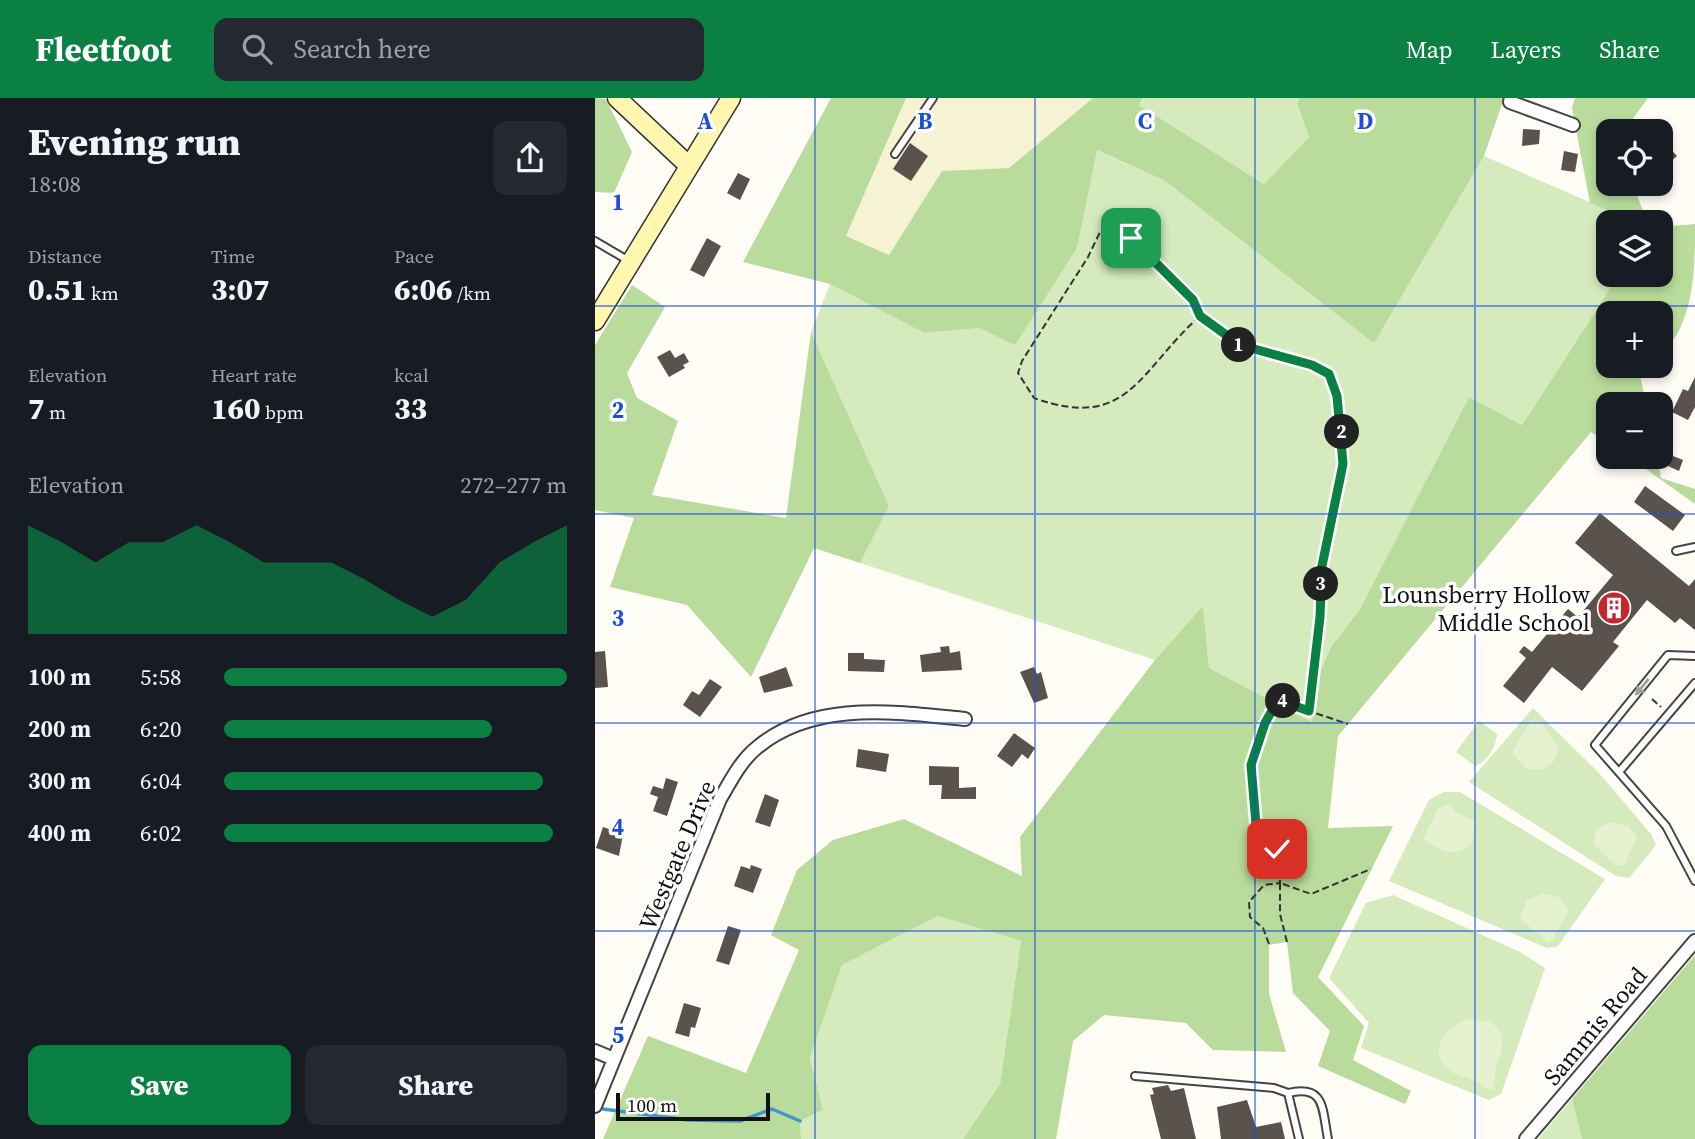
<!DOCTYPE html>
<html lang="en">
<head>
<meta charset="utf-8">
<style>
  :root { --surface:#171b24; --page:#242831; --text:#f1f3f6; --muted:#9ea1a6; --accent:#0b8043 }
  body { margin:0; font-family:"Source Serif 4",serif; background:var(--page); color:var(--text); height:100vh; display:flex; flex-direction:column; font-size:26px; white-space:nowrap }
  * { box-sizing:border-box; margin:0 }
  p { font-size:23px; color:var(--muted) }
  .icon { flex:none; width:38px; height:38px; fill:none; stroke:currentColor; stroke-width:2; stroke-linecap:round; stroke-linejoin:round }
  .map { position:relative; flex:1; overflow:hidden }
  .sheet { display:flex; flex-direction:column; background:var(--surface); width:595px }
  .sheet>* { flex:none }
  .fabs { position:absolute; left:1001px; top:21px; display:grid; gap:14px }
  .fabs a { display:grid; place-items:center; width:77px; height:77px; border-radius:14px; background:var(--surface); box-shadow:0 4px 10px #0003; font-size:35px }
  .scale { position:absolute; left:21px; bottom:18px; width:154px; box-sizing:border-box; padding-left:7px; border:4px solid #111; border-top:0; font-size:19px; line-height:24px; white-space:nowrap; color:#111; -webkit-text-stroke:5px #fff; paint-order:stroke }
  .pin { position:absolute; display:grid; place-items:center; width:60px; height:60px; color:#fff; margin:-30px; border-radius:14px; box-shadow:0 4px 10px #0006 }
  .km { position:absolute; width:35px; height:35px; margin:-18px; border-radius:50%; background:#222; color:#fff; font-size:19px; line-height:35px; text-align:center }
  .round { display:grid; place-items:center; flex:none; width:74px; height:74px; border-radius:14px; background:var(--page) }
  .overview { display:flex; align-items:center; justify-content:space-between; height:119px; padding:0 28px }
  h1 { font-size:38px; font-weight:800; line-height:52px }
  .figures { display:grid; grid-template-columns:repeat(3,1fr); gap:10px; height:119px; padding:7px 28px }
  .figures div { display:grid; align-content:center }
  .figures b { font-size:30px; font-weight:800 }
  .figures small { font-size:19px; font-weight:400 }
  .figures p { font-size:19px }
  .chart { height:196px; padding:14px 28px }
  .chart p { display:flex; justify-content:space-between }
  .chart svg { width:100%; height:126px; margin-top:7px; fill:var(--accent); opacity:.7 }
  .action { display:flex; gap:14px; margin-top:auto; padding:14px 28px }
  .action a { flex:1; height:80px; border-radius:14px; background:var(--accent); color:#fff; font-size:28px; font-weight:800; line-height:80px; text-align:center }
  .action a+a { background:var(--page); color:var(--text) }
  ul { padding:0 28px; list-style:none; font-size:23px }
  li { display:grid; grid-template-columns:112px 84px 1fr; align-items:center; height:52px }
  li i { height:18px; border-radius:9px; background:var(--accent) }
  header { display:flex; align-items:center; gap:42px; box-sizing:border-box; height:98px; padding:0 35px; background:var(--accent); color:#fff }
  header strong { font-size:33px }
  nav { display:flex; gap:38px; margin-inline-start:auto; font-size:24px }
  .search { width:490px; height:63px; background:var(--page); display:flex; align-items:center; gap:18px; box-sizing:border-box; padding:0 24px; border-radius:14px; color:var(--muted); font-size:26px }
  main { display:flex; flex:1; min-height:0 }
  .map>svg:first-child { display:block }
</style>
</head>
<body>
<header>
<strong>Fleetfoot</strong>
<div class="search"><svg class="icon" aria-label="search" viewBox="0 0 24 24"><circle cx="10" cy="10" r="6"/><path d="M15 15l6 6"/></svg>Search here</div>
<nav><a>Map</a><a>Layers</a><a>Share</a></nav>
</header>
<main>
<section class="sheet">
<div class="overview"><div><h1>Evening run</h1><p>18:08</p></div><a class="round"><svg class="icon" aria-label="share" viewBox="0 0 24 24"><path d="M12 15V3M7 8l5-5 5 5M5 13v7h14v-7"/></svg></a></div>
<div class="figures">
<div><p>Distance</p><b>0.51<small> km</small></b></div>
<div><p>Time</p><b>3:07</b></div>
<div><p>Pace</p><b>6:06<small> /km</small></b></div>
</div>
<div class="figures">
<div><p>Elevation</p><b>7<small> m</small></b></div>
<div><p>Heart rate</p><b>160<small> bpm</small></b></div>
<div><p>kcal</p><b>33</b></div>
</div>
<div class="chart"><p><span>Elevation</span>272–277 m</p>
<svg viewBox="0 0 160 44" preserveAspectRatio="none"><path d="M0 44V6L10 12L20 19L30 12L40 12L50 6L60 12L70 19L80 19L90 19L100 25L110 32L120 38L130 32L140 19L150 12L160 6V44z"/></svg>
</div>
<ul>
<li><b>100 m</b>5:58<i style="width:100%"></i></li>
<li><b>200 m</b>6:20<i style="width:78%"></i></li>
<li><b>300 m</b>6:04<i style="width:93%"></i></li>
<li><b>400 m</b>6:02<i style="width:96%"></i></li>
</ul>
<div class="action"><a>Save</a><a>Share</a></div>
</section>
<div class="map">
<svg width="1100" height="1041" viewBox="0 0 1100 1041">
  <rect width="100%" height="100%" fill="#fffdf5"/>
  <path fill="#f6f3d4" d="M311,0H498L414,70L347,73L294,157L251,138Z"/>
  <path fill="#d5ebbd" d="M549,0H705L702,5L714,39L669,86L544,7Z
    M501,52L570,83L779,244L889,58L1040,124H1013V177H1024L927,327L874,299L765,511L736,549L721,583L717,624L614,570L608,509L560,562L265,465L294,408L216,234L235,186L329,235L385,230L482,150Z
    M938,610L1004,675L1056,736L1061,747L1034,780L1021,778L874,684Z
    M884,623L902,636C901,649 892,664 880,668L861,654Z
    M849,694H865L1010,781L963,848L952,850L794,783L834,702Z
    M798,797L925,854L950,870L906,996L894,1002L766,950L774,925L734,880L771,805Z
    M343,818L426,843L405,986L368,1041H206L205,1023L228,1012L215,960L247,867Z
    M977,1001L987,1041H943Z"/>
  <path fill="#b9dc9c" d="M0,0L11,1L37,54L19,95L0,94Z
    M236,0H311L251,138L294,157L347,73L414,70L498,0H548L544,7L669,86L714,39L702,5L705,0H909L889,58L779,245L570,83L502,52L482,150L420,247L385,230L329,235L235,186L148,164Z
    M980,0H1053L1029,33H1013V86H1038L1052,124H1040L995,105L977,10Z
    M1100,126C1100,171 1100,224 1066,257V215H1013V268H1055L1045,277L1051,306H1013V345L996,334L743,638L733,730L798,728L723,879L769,928L758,962L816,993L810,1006L723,968L735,933L698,895L692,844L674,847V896L691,954L618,952L591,925L509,917L478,943L461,1041H368L405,986L426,843L343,818L247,867L215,960L228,1012L205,1023L206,1041H8L53,938L151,975L204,852L176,837L202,772L238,742L309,721L427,778L425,739L560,562L608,508L614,570L717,624L721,583L736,549L765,511L874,299L927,327L1024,177H1066V129Z
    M37,187L70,209L32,275L42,300L83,323L57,397L191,420L216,234L294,408L265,465L219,450L156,579L92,507L15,489L39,420L0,412V247Z
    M1034,359H1062L1066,380L1100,391V406Z
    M1100,857V1041H987L977,1001Z"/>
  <path fill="#e6f2cf" d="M936,622L945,624L964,650L959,663L947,672L931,670L917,655Z
    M855,705L860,713L880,724L877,744C860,763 846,753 828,741L843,711Z
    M1016,724L1033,728L1042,739L1029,768L1021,767L998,746L1001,731Z
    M947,796L964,799L974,811L957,843L953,844L924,820L932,803Z
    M875,921C913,923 911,940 901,970C899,978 901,984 898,991H891C880,977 858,981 848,966C835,947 856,924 875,921Z"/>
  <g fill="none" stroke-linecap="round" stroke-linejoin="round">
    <path stroke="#3f96cf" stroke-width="3.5" d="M8,1011L93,1022L145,1023L177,1011L205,1023"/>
  </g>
  <path fill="#5a524d" d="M928,31L945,32L944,46L927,48Z
    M1066,41L1082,58L1072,67L1066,61Z
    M315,45L333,58L316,83L298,71Z
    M969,53L983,56L980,74L966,72Z
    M143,75L155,81L145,102L132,95Z
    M112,140L126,148L109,179L95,172Z
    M75,252L80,260L89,255L94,264L88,267L90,270L74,279L62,259Z
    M1100,279V309L1093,322L1077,314L1088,291L1093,293Z
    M1078,358L1088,362L1084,373L1073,368Z
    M1050,388L1090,417L1078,433L1039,404Z
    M1005,415L1094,488L1100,481V532L1085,520L1080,525L1052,502L1018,544L1024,548L987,593L957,569L929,605L908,588L931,560L924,554L929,548L937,554L973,511L983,519L1018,477L980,445Z
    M354,548L355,555L365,553L367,572L327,574L325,557L346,554L345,549Z
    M10,553L13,589L0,590V554Z
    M253,555H269V561L290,562L289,574L253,573Z
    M191,569L198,588L169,595L164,579Z
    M439,569L442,576L446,574L453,600L439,605L425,574Z
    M115,581L127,589L105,619L88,607L97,593L104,597Z
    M419,635L440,650L433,661L427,656L417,669L402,658Z
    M263,651L294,656L291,674L261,669Z
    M334,668L364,669V690L381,689V701H346L347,687H334Z
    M71,680L83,684L72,718L58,713L63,699L55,696L58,688L68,691Z
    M170,696L184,702L175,729L160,724Z
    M8,729L28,736L24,758L1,750Z
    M156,767L167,771L158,795L139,788L146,768L155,771Z
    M133,828L146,832L134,867L121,863Z
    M89,905L106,910L100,930L96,929L94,939L80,935Z
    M573,987L576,993L589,990L601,1041H566L555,997L559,996L557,990Z
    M652,1002L661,1029L686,1024L690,1041H626L622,1009Z"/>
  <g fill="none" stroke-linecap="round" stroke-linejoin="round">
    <defs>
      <path id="lane" d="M300,56L338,0
        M0,143L34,163
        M1081,453L1100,449
        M1100,558L1073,557L1000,647L1071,728L1100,783
        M1024,674L1100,585
        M540,978L679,990L693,995
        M704,1041L693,995C731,986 727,1012 733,1041"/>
      <path id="street" d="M916,0L915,4L978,27
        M0,953L19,961
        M0,1008L125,701C135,684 144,666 158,653C215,601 300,614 370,621
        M931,1041L1100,843"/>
      <path id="secondary" d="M22,0L93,67
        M0,223L136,0"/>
    </defs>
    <use href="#lane" stroke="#444" stroke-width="10"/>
    <use href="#street" stroke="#444" stroke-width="16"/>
    <use href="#secondary" stroke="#333" stroke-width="21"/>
    <path stroke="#333" stroke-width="2" stroke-dasharray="7 3.5" stroke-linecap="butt" d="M605,218C544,272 534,334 439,300L423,275L427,263L493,159L506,132L521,131L535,140L598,202L605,218L645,247L717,267L734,276L742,298L748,366L727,468L725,519L714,613L753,626
      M1057,601L1066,609
      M692,844L685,816V785L716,796L776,771
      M674,846L668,830L655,819L654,804L669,787L685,785L683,751L662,738L656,667L670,625L683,602L714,613"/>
    <use href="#lane" stroke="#fff" stroke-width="6"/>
    <use href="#street" stroke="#fff" stroke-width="12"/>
    <use href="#secondary" stroke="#fff6b0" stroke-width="18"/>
  </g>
  <defs><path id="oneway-solid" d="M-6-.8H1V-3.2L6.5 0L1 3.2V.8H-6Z" transform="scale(1.75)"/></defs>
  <use fill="#a0a0a0" href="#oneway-solid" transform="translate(1047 589) rotate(129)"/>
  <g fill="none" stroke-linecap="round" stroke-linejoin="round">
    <defs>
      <path id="route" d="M536,140L598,202L605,218L645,247L717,267L734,276L742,298L748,366L727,468L725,519L714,613L683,602L670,625L656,667L662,738L682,751"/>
    </defs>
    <use href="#route" stroke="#fff" stroke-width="14"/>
    <use href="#route" stroke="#0b8043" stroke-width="9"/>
  </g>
  <path fill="none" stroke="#1d4ed8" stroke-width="2" stroke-opacity="0.55" d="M220,0V1041M440,0V1041M660,0V1041M880,0V1041M0,208H1100M0,416H1100M0,625H1100M0,833H1100"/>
  <defs>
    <symbol id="building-disc" viewBox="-11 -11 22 22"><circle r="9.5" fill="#c4262e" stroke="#fff"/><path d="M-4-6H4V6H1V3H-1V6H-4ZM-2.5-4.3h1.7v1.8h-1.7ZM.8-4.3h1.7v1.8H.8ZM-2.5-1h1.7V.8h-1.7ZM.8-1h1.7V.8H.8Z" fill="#fff"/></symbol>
  </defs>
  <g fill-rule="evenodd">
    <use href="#building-disc" x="1000" y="491" width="38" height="38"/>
  </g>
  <g text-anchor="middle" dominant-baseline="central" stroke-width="7" stroke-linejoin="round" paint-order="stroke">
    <g font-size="24" fill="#111" stroke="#fff" text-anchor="end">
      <text x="995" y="496">Lounsberry Hollow<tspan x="995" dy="28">Middle School</tspan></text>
    </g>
    <g font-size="24" fill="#111" stroke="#fff">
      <text transform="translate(82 757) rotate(-67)">Westgate Drive</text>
      <text transform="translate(1000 928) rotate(-50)">Sammis Road</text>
    </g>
  </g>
  <g font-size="23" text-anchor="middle" font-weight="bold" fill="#1d4ed8" stroke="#fff" stroke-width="7" stroke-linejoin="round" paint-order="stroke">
    <text x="110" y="31">A</text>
    <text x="330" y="31">B</text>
    <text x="550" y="31">C</text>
    <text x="770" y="31">D</text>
    <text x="23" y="112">1</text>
    <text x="23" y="320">2</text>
    <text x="23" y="528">3</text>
    <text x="23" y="737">4</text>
    <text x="23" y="945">5</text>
  </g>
</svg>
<div class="fabs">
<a><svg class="icon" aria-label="locate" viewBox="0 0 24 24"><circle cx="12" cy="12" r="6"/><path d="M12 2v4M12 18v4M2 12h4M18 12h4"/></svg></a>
<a><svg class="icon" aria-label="layers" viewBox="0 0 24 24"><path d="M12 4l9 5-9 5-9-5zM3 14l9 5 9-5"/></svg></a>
<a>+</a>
<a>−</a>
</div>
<div class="scale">100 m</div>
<div class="pin" style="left:536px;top:140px;background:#1e9e55"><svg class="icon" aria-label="arrive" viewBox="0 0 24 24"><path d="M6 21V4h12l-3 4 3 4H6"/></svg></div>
<div class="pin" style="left:682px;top:751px;background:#d93025"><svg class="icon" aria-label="check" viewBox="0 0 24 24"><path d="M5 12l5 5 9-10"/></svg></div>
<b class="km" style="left:644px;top:247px">1</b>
<b class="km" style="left:747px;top:334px">2</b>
<b class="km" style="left:726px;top:486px">3</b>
<b class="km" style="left:688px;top:603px">4</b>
</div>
</main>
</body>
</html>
